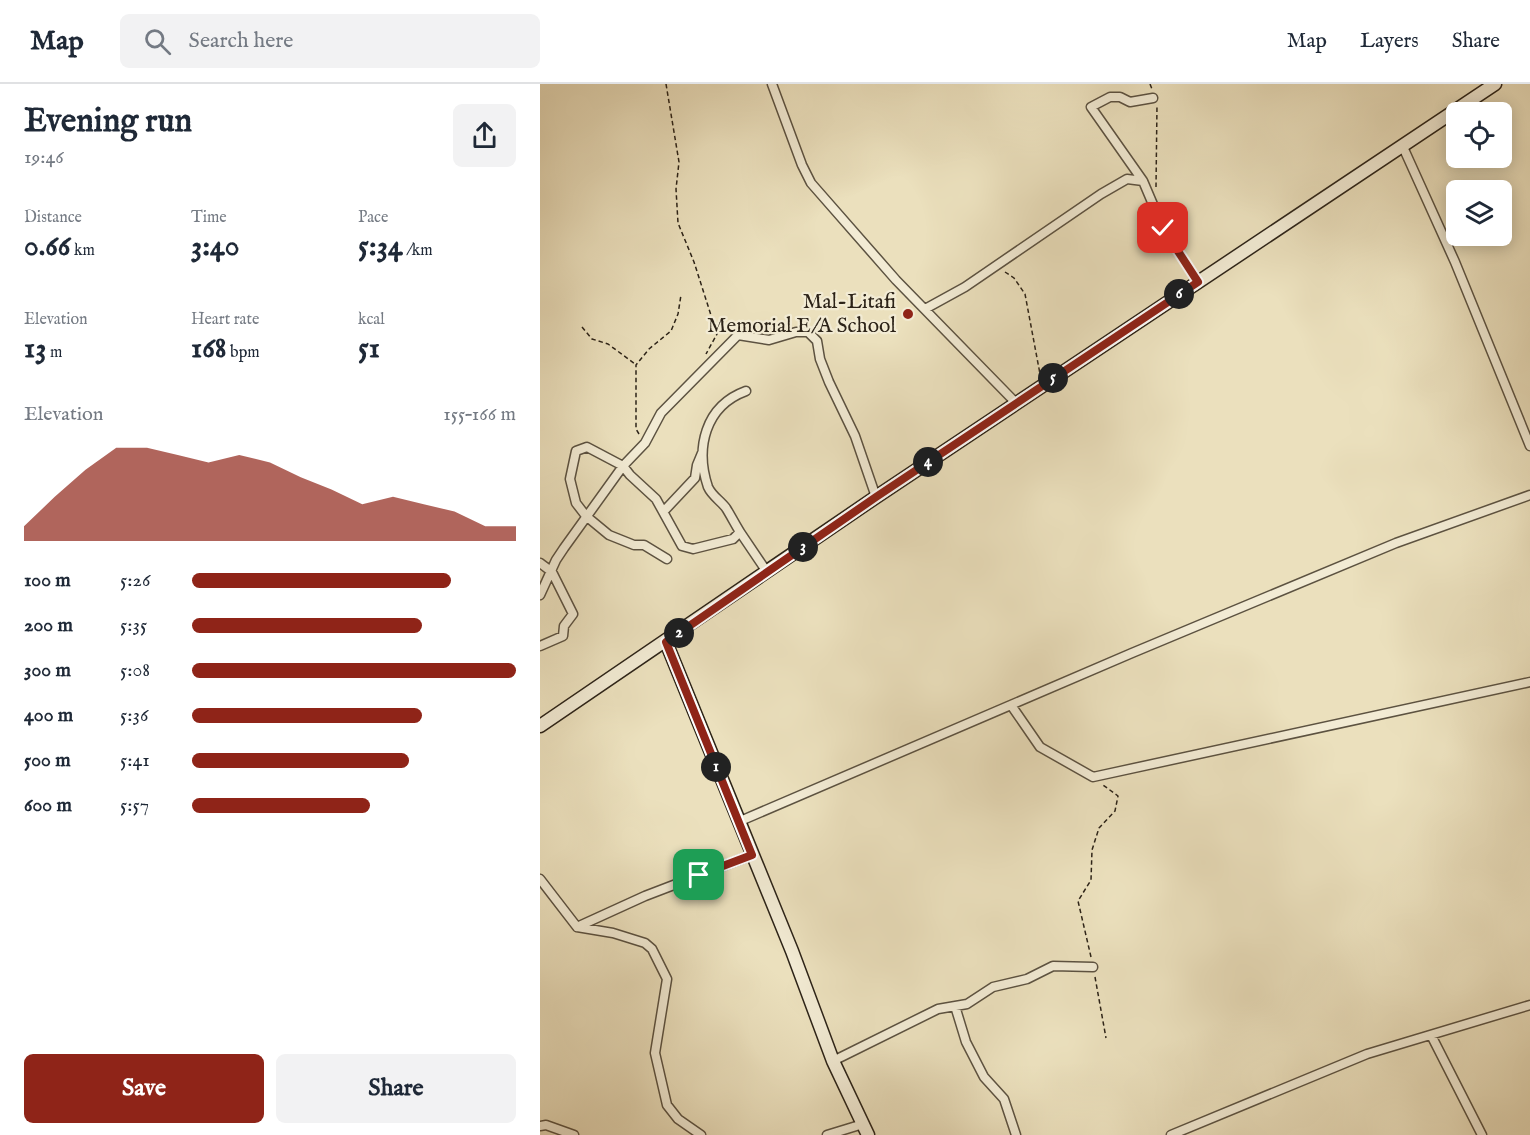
<!DOCTYPE html>
<html lang="en">
<head>
<meta charset="utf-8">
<style>
  :root { --surface:#fff; --page:#f2f2f3; --text:#1f2937; --muted:#747a83; --line:#e0e1e3; --accent:#8f2418 }
  body { margin:0; font-family:"IM FELL English",serif; background:var(--page); color:var(--text); height:100vh; display:flex; flex-direction:column; font-size:22px; white-space:nowrap }
  * { box-sizing:border-box; margin:0 }
  p { font-size:20px; color:var(--muted) }
  .icon { flex:none; width:33px; height:33px; fill:none; stroke:currentColor; stroke-width:2; stroke-linecap:round; stroke-linejoin:round }
  .map { position:relative; flex:1; overflow:hidden }
  .panel { display:flex; flex-direction:column; background:var(--surface); width:540px }
  .panel>* { flex:none }
  .buttons { position:absolute; left:906px; top:18px; display:grid; gap:12px }
  .buttons a { display:grid; place-items:center; width:66px; height:66px; border-radius:9px; background:var(--surface); box-shadow:0 3px 15px #0003; font-size:30px }
  .pin { position:absolute; display:grid; place-items:center; width:51px; height:51px; color:#fff; margin:-26px; border-radius:12px; box-shadow:0 3px 9px #0006 }
  .km { position:absolute; width:30px; height:30px; margin:-15px; border-radius:50%; background:#222; color:#fff; font-size:16px; line-height:30px; text-align:center }
  .round { display:grid; place-items:center; flex:none; width:63px; height:63px; border-radius:9px; background:var(--page) }
  .head { display:flex; align-items:center; justify-content:space-between; height:102px; padding:0 24px }
  h1 { font-size:33px; font-weight:700; line-height:45px }
  .figures { display:grid; grid-template-columns:repeat(3,1fr); gap:9px; height:102px; padding:6px 24px }
  .figures div { display:grid; align-content:center }
  .figures b { font-size:30px; font-weight:700 }
  .figures small { font-size:16px; font-weight:400 }
  .figures p { font-size:16px }
  .chart { height:168px; padding:12px 24px }
  .chart p { display:flex; justify-content:space-between }
  .chart svg { width:100%; height:108px; margin-top:6px; fill:var(--accent); opacity:.7 }
  .action { display:flex; gap:12px; margin-top:auto; padding:12px 24px }
  .action a { flex:1; height:69px; border-radius:9px; background:var(--accent); color:#fff; font-size:24px; font-weight:700; line-height:69px; text-align:center }
  .action a+a { background:var(--page); color:var(--text) }
  ul { padding:0 24px; list-style:none; font-size:20px }
  li { display:grid; grid-template-columns:96px 72px 1fr; align-items:center; height:45px }
  li i { height:15px; border-radius:8px; background:var(--accent) }
  header { display:flex; align-items:center; gap:36px; box-sizing:border-box; height:84px; padding:0 30px; background:var(--surface); border-bottom:2px solid var(--line) }
  header strong { font-size:28px }
  nav { display:flex; gap:33px; margin-inline-start:auto; font-size:21px }
  .search { width:420px; height:54px; background:var(--page); display:flex; align-items:center; gap:15px; box-sizing:border-box; padding:0 21px; border-radius:9px; color:var(--muted); font-size:22px }
  main { display:flex; flex:1; min-height:0 }
  .map>svg:first-child { display:block }
</style>
</head>
<body>
<header>
<strong>Map</strong>
<div class="search"><svg class="icon" aria-label="search" viewBox="0 0 24 24"><circle cx="10" cy="10" r="6"/><path d="M15 15l6 6"/></svg>Search here</div>
<nav><a>Map</a><a>Layers</a><a>Share</a></nav>
</header>
<main>
<section class="panel">
<div class="head"><div><h1>Evening run</h1><p>19:46</p></div><a class="round"><svg class="icon" aria-label="share" viewBox="0 0 24 24"><path d="M12 15V3M7 8l5-5 5 5M5 13v7h14v-7"/></svg></a></div>
<div class="figures">
<div><p>Distance</p><b>0.66<small> km</small></b></div>
<div><p>Time</p><b>3:40</b></div>
<div><p>Pace</p><b>5:34<small> /km</small></b></div>
</div>
<div class="figures">
<div><p>Elevation</p><b>13<small> m</small></b></div>
<div><p>Heart rate</p><b>168<small> bpm</small></b></div>
<div><p>kcal</p><b>51</b></div>
</div>
<div class="chart"><p><span>Elevation</span>155–166 m</p>
<svg viewBox="0 0 160 44" preserveAspectRatio="none"><path d="M0 44V38L10 26L20 15L30 6L40 6L50 9L60 12L70 9L80 12L90 18L100 23L110 29L120 26L130 29L140 32L150 38L160 38V44z"/></svg>
</div>
<ul>
<li><b>100 m</b>5:26<i style="width:80%"></i></li>
<li><b>200 m</b>5:35<i style="width:71%"></i></li>
<li><b>300 m</b>5:08<i style="width:100%"></i></li>
<li><b>400 m</b>5:36<i style="width:71%"></i></li>
<li><b>500 m</b>5:41<i style="width:67%"></i></li>
<li><b>600 m</b>5:57<i style="width:55%"></i></li>
</ul>
<div class="action"><a>Save</a><a>Share</a></div>
</section>
<div class="map">
<svg width="990" height="1051" viewBox="0 0 990 1051">
  <rect width="100%" height="100%" fill="#ebe0bd"/>
  <filter id="stains"><feTurbulence type="fractalNoise" baseFrequency=".00333" numOctaves="4"/><feColorMatrix values="0 0 0 0 .2 0 0 0 0 .09 0 0 0 0 .02 0 0 0 .5 -.17"/></filter>
  <radialGradient id="worn" r=".72"><stop offset=".6" stop-color="#630" stop-opacity="0"/><stop offset="1" stop-color="#630" stop-opacity=".3"/></radialGradient>
  <g fill="none" stroke-linecap="round" stroke-linejoin="round">
    <defs>
      <path id="minor" d="M232,0L262,81L271,99L356,196L476,319
        M863,63L915,178L990,362
        M603,97L551,23L570,13H580L590,18L613,14
        M385,225L425,203L561,110L587,95L603,97L623,144L658,198
        M124,427L155,394L157,381L162,369
        M200,448C195,440 191,432 186,424C180,416 172,412 168,403C155,364 165,322 206,307
        M127,475L104,461H94L69,451L46,432L36,419L30,395L36,367L47,363L83,382L90,391L116,415L142,462L153,465L193,455L200,448L227,488
        M0,479L12,488L33,530L24,542L23,552L0,562
        M0,511L16,476L24,464L83,382L105,359L121,329L198,251L229,256L256,248H268L277,257L280,275L289,298L315,352L336,413
        M471,621L500,663L553,693L990,598
        M198,738L592,569L856,459L990,411
        M0,795L37,843L73,849L105,859L112,865L127,895L115,969L127,1021L138,1035L161,1051
        M37,843L105,812L212,771
        M415,922L426,958L444,993L464,1015L476,1051
        M891,951L942,1051
        M293,977L398,925L427,920L453,903L487,895L513,882L553,883
        M0,1042L6,1041L34,1051
        M287,1051L323,1040
        M631,1051L827,970L990,921"/>
      <path id="secondary" d="M126,558L252,867L293,977L328,1051
        M0,642L336,413L955,0"/>
    </defs>
    <use href="#minor" stroke="#5c5241" stroke-width="11"/>
    <use href="#secondary" stroke="#2c2318" stroke-width="15"/>
    <path stroke="#2c2318" stroke-width="1.5" stroke-dasharray="4.5 3" stroke-linecap="butt" d="M126,0L139,78L136,105L138,139L154,178L177,250L166,270
      M610,0L612,5
      M616,103L617,21
      M465,188L474,194L485,210L500,290
      M42,243L52,255L68,260L95,280
      M99,350L96,345V281L109,265L131,247L138,230L141,211
      M551,873L538,817L551,796L552,766L559,744L575,727L578,712L563,701
      M555,893L566,954"/>
    <use href="#minor" stroke="#f2ebd4" stroke-width="8"/>
    <use href="#secondary" stroke="#f2ebd4" stroke-width="12"/>
  </g>
  <g fill="none" stroke-linecap="round" stroke-linejoin="round">
    <defs>
      <path id="route" d="M159,791L212,771L126,558L336,413L658,198L623,144"/>
    </defs>
    <use href="#route" stroke="#fff" stroke-width="12"/>
    <use href="#route" stroke="#8f2418" stroke-width="8"/>
  </g>
  <circle fill="#8f2418" stroke="#f2ebd4" stroke-width="2" cx="368" cy="230" r="6"/>
  <g text-anchor="middle" dominant-baseline="central" stroke-width="4.5" stroke-linejoin="round" paint-order="stroke">
    <g font-size="21" fill="#2c2318" stroke="#f2ebd4" text-anchor="end">
      <text x="356" y="218">Mal-Litafi<tspan x="356" dy="24">Memorial E/A School</tspan></text>
    </g>
  </g>
  <rect width="100%" height="100%" filter="url(#stains)"/>
  <rect width="100%" height="100%" fill="url(#worn)"/>
</svg>
<div class="buttons">
<a><svg class="icon" aria-label="locate" viewBox="0 0 24 24"><circle cx="12" cy="12" r="6"/><path d="M12 2v4M12 18v4M2 12h4M18 12h4"/></svg></a>
<a><svg class="icon" aria-label="layers" viewBox="0 0 24 24"><path d="M12 4l9 5-9 5-9-5zM3 14l9 5 9-5"/></svg></a>
</div>
<div class="pin" style="left:159px;top:791px;background:#1e9e55"><svg class="icon" aria-label="arrive" viewBox="0 0 24 24"><path d="M6 21V4h12l-3 4 3 4H6"/></svg></div>
<div class="pin" style="left:623px;top:144px;background:#d93025"><svg class="icon" aria-label="check" viewBox="0 0 24 24"><path d="M5 12l5 5 9-10"/></svg></div>
<b class="km" style="left:176px;top:683px">1</b>
<b class="km" style="left:139px;top:549px">2</b>
<b class="km" style="left:263px;top:463px">3</b>
<b class="km" style="left:388px;top:378px">4</b>
<b class="km" style="left:513px;top:294px">5</b>
<b class="km" style="left:639px;top:210px">6</b>
</div>
</main>
</body>
</html>
